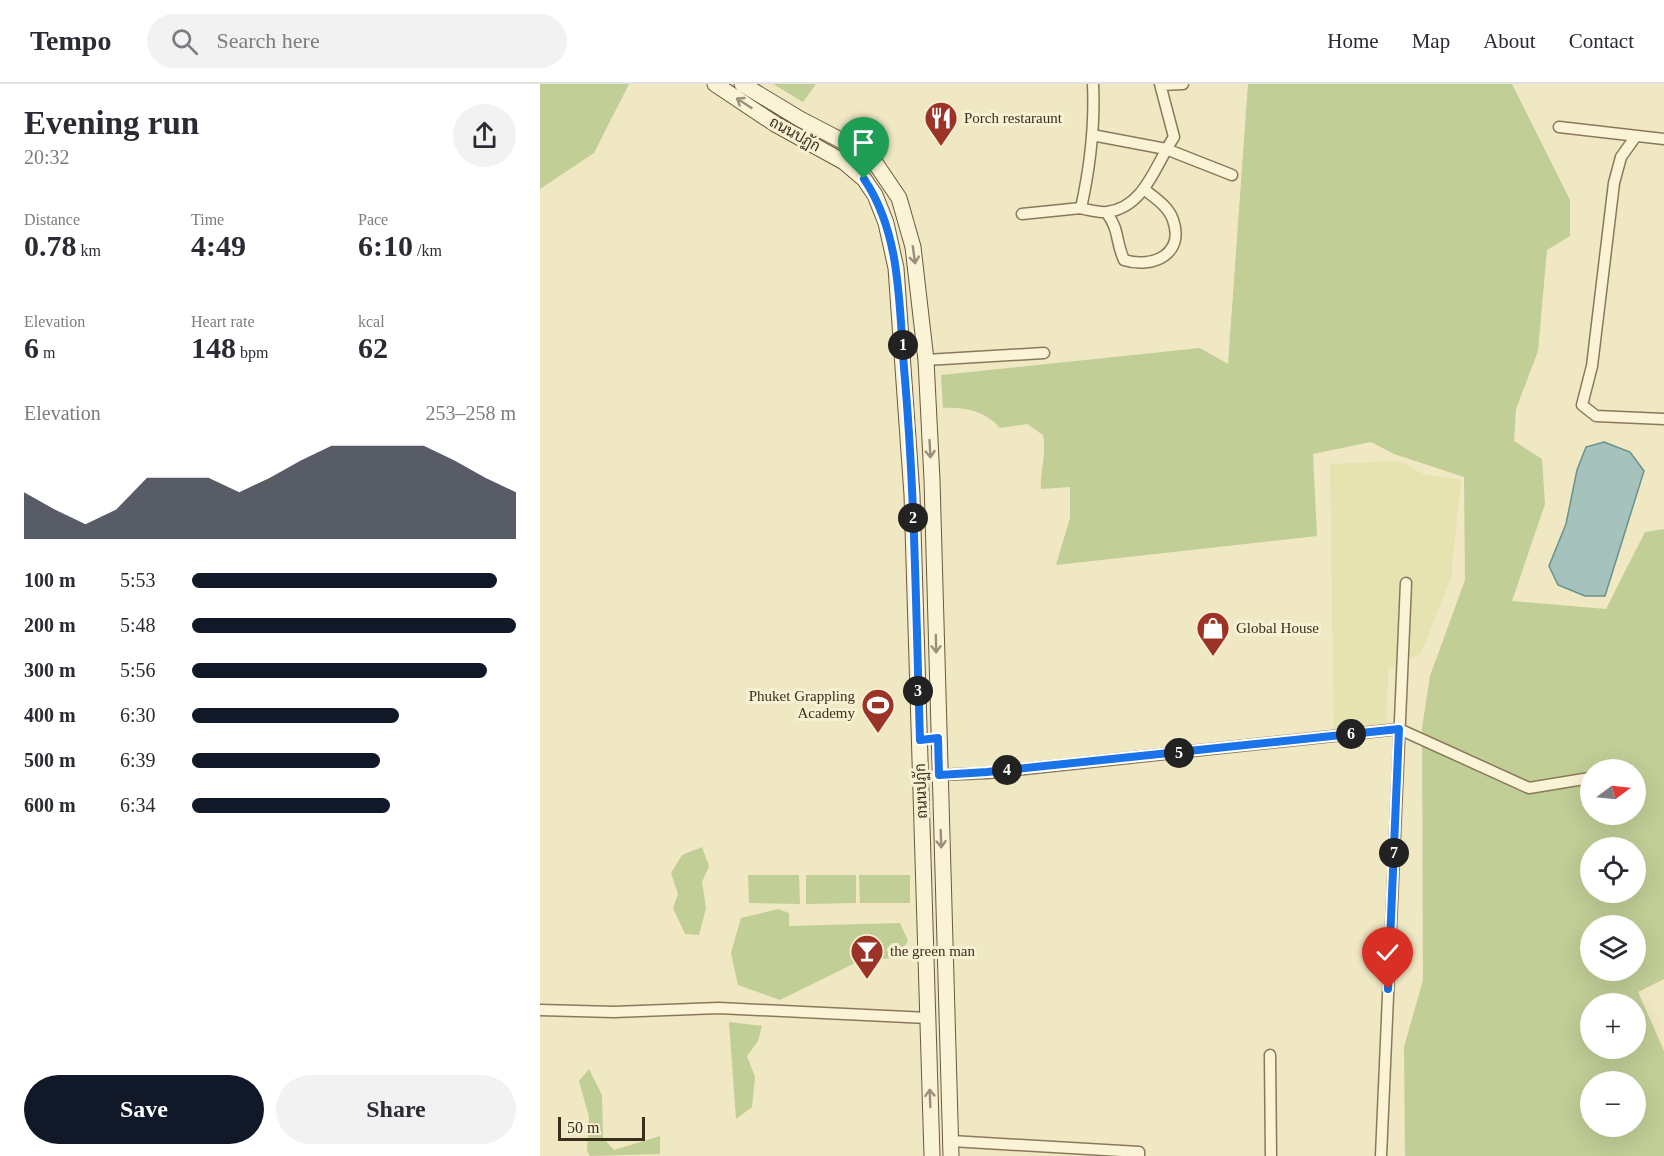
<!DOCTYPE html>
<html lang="en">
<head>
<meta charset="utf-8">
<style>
  :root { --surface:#fff; --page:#f2f2f3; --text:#2b2b33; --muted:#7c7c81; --line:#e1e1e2; --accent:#111827 }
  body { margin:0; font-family:"Times New Roman",Sarabun,serif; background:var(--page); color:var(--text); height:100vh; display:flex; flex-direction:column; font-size:22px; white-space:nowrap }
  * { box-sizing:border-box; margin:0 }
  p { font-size:20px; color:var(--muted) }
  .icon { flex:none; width:33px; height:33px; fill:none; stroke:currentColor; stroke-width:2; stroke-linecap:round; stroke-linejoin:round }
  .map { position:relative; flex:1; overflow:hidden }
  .sheet { display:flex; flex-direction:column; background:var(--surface); width:540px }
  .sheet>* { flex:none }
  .needle { width:39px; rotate:75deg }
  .fabs { position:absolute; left:1040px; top:675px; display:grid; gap:12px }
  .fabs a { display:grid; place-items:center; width:66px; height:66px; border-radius:50%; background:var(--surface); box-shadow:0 6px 24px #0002; font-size:30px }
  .scale { position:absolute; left:18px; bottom:15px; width:87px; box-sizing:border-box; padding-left:6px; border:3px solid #3a2e1d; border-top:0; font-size:16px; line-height:21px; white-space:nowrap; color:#3a2e1d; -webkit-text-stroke:4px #f7f0d2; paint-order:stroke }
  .pin { position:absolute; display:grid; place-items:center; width:51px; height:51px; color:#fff; margin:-62px -26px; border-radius:50% 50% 50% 0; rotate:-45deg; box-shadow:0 0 6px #0007 }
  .pin .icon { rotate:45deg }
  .km { position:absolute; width:30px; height:30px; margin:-15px; border-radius:50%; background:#222; color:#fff; font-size:16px; line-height:30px; text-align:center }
  .round { display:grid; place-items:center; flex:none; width:63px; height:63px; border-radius:32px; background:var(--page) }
  .headline { display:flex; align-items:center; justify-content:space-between; height:102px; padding:0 24px }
  h1 { font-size:33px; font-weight:700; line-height:45px }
  .stats { display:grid; grid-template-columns:repeat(3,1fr); gap:9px; height:102px; padding:6px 24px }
  .stats div { display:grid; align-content:center }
  .stats b { font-size:30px; font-weight:700 }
  .stats small { font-size:16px; font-weight:400 }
  .stats p { font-size:16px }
  .chart { height:168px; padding:12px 24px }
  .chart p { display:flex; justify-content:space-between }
  .chart svg { width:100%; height:108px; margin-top:6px; fill:var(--accent); opacity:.7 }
  .primary-button { display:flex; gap:12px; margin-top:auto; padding:12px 24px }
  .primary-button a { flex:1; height:69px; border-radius:36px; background:var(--accent); color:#fff; font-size:24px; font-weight:700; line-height:69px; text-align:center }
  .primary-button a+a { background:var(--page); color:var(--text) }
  ul { padding:0 24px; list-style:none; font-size:20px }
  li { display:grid; grid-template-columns:96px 72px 1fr; align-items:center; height:45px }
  li i { height:15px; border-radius:8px; background:var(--accent) }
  header { display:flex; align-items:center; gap:36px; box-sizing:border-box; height:84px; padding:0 30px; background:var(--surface); border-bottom:2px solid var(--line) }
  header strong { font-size:28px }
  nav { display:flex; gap:33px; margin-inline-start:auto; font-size:21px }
  .search { width:420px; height:54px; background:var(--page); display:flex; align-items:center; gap:15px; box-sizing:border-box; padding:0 21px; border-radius:33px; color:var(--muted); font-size:22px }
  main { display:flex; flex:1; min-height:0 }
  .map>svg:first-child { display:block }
</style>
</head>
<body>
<header>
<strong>Tempo</strong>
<div class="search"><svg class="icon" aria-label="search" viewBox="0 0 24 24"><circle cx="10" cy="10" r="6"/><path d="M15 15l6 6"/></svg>Search here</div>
<nav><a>Home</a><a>Map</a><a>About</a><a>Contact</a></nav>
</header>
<main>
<section class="sheet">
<div class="headline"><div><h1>Evening run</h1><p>20:32</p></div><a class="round"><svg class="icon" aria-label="share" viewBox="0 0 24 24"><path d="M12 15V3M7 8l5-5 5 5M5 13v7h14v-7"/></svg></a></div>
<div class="stats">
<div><p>Distance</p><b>0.78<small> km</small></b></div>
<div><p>Time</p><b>4:49</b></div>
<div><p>Pace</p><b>6:10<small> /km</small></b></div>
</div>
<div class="stats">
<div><p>Elevation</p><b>6<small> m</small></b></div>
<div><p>Heart rate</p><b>148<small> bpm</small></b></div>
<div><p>kcal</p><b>62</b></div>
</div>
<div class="chart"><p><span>Elevation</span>253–258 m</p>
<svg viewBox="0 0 160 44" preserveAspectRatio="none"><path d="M0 44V25L10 32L20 38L30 32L40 19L50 19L60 19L70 25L80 19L90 12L100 6L110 6L120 6L130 6L140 12L150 19L160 25V44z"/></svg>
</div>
<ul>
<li><b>100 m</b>5:53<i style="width:94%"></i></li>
<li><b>200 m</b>5:48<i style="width:100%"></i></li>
<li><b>300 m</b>5:56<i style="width:91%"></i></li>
<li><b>400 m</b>6:30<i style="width:64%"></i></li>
<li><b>500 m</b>6:39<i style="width:58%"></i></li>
<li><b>600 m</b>6:34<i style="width:61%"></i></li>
</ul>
<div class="primary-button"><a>Save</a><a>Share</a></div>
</section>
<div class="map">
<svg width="1124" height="1072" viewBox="0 0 1124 1072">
  <rect width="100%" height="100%" fill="#f0e7c3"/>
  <path fill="#e5e3b0" d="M859,377L885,391L921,396L911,493L881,569L848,585L846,642L794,647L790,380Z"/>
  <path fill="#c1ce96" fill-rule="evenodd" d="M0,0H89L54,69L0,105Z
    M233,0H276L263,18Z
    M708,0H972L1030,116V152L1007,166L998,267L976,325L974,357L1002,375L1005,420L972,517L1066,525L1105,448L1124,445V895L1098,908L1124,967V1072H865L864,963L883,896L882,644L890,592L925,496L924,393L854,370L831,358L773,370L777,452L516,481L530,434V403L501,405C500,385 507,370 503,351L487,340L460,344C445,327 425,323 403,324L401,291L660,264L688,280ZM1050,686H1095V730H1050ZM1050,764H1095V808H1050ZM1050,842H1095V886H1050ZM1050,920H1095V964H1050ZM1050,998H1095V1042H1050Z
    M162,763L169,782L162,798L166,824L159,851L145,850L133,824L138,810L131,789L142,771Z
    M208,791H259L260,820L209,819Z
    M266,791H316V819L266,820Z
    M319,791H370V819H320Z
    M238,825L249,829V842L360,839L368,857L357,873L315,879L240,916L198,901L191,869L201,834Z
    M189,938L222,942L218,957L207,972L215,993L212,1023L196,1035Z
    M49,985L62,1011L63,1054L74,1066L120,1052V1070L50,1072L47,1067L49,1033L39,997Z"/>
  <path fill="#a5c2bd" stroke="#6b918c" stroke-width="1.5" d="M1064,358L1090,368L1104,387L1065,512H1045L1018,501L1009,482L1026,440L1037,386L1046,363Z"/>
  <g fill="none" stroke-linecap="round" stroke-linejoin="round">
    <defs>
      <path id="minor" d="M621,1L643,0
        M1019,43L1124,55
        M552,51L626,65L692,91
        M1096,52L1081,73L1074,99L1052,282L1042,321L1056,332L1124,335
        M538,124C547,125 558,129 567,128C605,123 615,81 634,53L620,0
        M566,128C580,146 575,156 584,176C613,185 645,170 633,136C629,123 615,114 605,106
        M482,130L541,124C550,83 555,42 553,0
        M386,276L504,269
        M398,691L447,689L859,645L989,704L1050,694
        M0,926L74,928L179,924L388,934
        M730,971L731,1072
        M411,1057L599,1068V1072
        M841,1072L866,499"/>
      <path id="secondary" d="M175,0L235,40L304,78L324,95L335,111L346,139L356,184L372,411L392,1072
        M202,0L260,35L312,62L336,80L359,114L373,163L386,276L392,396L411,1072"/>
    </defs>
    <use href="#minor" stroke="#8a7959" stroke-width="13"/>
    <use href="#secondary" stroke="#6c593c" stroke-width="17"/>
    <use href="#minor" stroke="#faf3d6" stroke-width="10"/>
    <use href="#secondary" stroke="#faf3d6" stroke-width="15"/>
  </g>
  <defs><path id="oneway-shaft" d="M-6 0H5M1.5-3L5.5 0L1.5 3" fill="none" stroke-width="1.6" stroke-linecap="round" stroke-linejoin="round" transform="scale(1.5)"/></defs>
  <g stroke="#9a907a">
    <use href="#oneway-shaft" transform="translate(204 19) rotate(-147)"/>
    <use href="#oneway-shaft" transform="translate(374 171) rotate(82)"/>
    <use href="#oneway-shaft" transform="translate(390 365) rotate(87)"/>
    <use href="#oneway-shaft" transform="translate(396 560) rotate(89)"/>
    <use href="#oneway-shaft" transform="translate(401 755) rotate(88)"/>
    <use href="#oneway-shaft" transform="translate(390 1014) rotate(-92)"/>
  </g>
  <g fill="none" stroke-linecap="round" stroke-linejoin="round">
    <defs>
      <path id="route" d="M324,95C361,149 359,221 364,284C375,407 376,532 380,656L398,654L399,691L447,688L859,645L848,905"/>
    </defs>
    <use href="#route" stroke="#fff" stroke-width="12"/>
    <use href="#route" stroke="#1a73e8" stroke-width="8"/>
  </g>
  <defs>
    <symbol id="restaurant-pin" viewBox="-11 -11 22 30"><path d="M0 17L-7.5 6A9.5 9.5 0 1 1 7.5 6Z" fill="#9b3327" stroke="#f7f0d2"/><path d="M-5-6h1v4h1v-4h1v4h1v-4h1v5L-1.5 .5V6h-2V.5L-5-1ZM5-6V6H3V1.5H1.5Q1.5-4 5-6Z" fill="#fff"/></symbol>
    <symbol id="shop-pin" viewBox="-11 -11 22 30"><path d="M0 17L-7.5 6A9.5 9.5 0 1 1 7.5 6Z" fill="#9b3327" stroke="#f7f0d2"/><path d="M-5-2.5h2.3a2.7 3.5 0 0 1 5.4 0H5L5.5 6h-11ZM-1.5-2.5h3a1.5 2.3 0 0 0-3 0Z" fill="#fff"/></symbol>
    <symbol id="stadium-pin" viewBox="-11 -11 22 30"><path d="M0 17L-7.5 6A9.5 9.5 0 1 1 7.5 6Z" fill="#9b3327" stroke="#f7f0d2"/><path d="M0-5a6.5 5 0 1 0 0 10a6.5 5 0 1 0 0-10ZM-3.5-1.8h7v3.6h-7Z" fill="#fff"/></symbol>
    <symbol id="bar-pin" viewBox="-11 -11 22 30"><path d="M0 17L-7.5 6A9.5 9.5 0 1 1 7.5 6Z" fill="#9b3327" stroke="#f7f0d2"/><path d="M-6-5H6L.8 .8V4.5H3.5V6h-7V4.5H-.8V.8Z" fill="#fff"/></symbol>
  </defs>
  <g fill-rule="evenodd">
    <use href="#restaurant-pin" x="382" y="15" width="38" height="52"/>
    <use href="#shop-pin" x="654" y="525" width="38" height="52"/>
    <use href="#stadium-pin" x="319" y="602" width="38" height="52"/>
    <use href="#bar-pin" x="308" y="848" width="38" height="52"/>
  </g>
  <g text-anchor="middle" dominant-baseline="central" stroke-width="6" stroke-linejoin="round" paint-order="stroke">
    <g font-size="15" fill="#3a2e1d" stroke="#f7f0d2" text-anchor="start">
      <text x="424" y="34">Porch restaraunt</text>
      <text x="696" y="544">Global House</text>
      <text x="315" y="612" text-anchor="end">Phuket Grappling<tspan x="315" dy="17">Academy</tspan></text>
      <text x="350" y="867">the green man</text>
    </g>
    <g font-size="15" fill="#3a2e1d" stroke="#f7f0d2">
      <text transform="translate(255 50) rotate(29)">ถนนปฏัก</text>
      <text transform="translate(381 707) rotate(-92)">ถนนปฏัก</text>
    </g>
  </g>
</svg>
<div class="fabs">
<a><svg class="needle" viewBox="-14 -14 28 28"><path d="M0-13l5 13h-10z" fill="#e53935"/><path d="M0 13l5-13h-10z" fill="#7c7c81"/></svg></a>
<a><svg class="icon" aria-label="locate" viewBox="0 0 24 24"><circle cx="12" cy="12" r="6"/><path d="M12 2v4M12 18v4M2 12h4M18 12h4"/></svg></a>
<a><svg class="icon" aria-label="layers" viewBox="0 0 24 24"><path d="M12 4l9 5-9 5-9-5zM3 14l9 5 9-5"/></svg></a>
<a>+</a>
<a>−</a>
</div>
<div class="scale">50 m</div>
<div class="pin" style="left:324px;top:95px;background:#1e9e55"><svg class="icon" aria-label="arrive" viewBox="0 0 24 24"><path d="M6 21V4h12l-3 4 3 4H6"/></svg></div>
<div class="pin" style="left:848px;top:905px;background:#d93025"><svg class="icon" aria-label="check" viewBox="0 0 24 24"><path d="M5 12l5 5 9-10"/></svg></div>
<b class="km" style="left:363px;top:261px">1</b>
<b class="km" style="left:373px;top:434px">2</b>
<b class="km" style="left:378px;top:607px">3</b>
<b class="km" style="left:467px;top:686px">4</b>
<b class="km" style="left:639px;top:669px">5</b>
<b class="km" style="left:811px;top:650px">6</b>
<b class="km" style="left:854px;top:769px">7</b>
</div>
</main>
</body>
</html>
